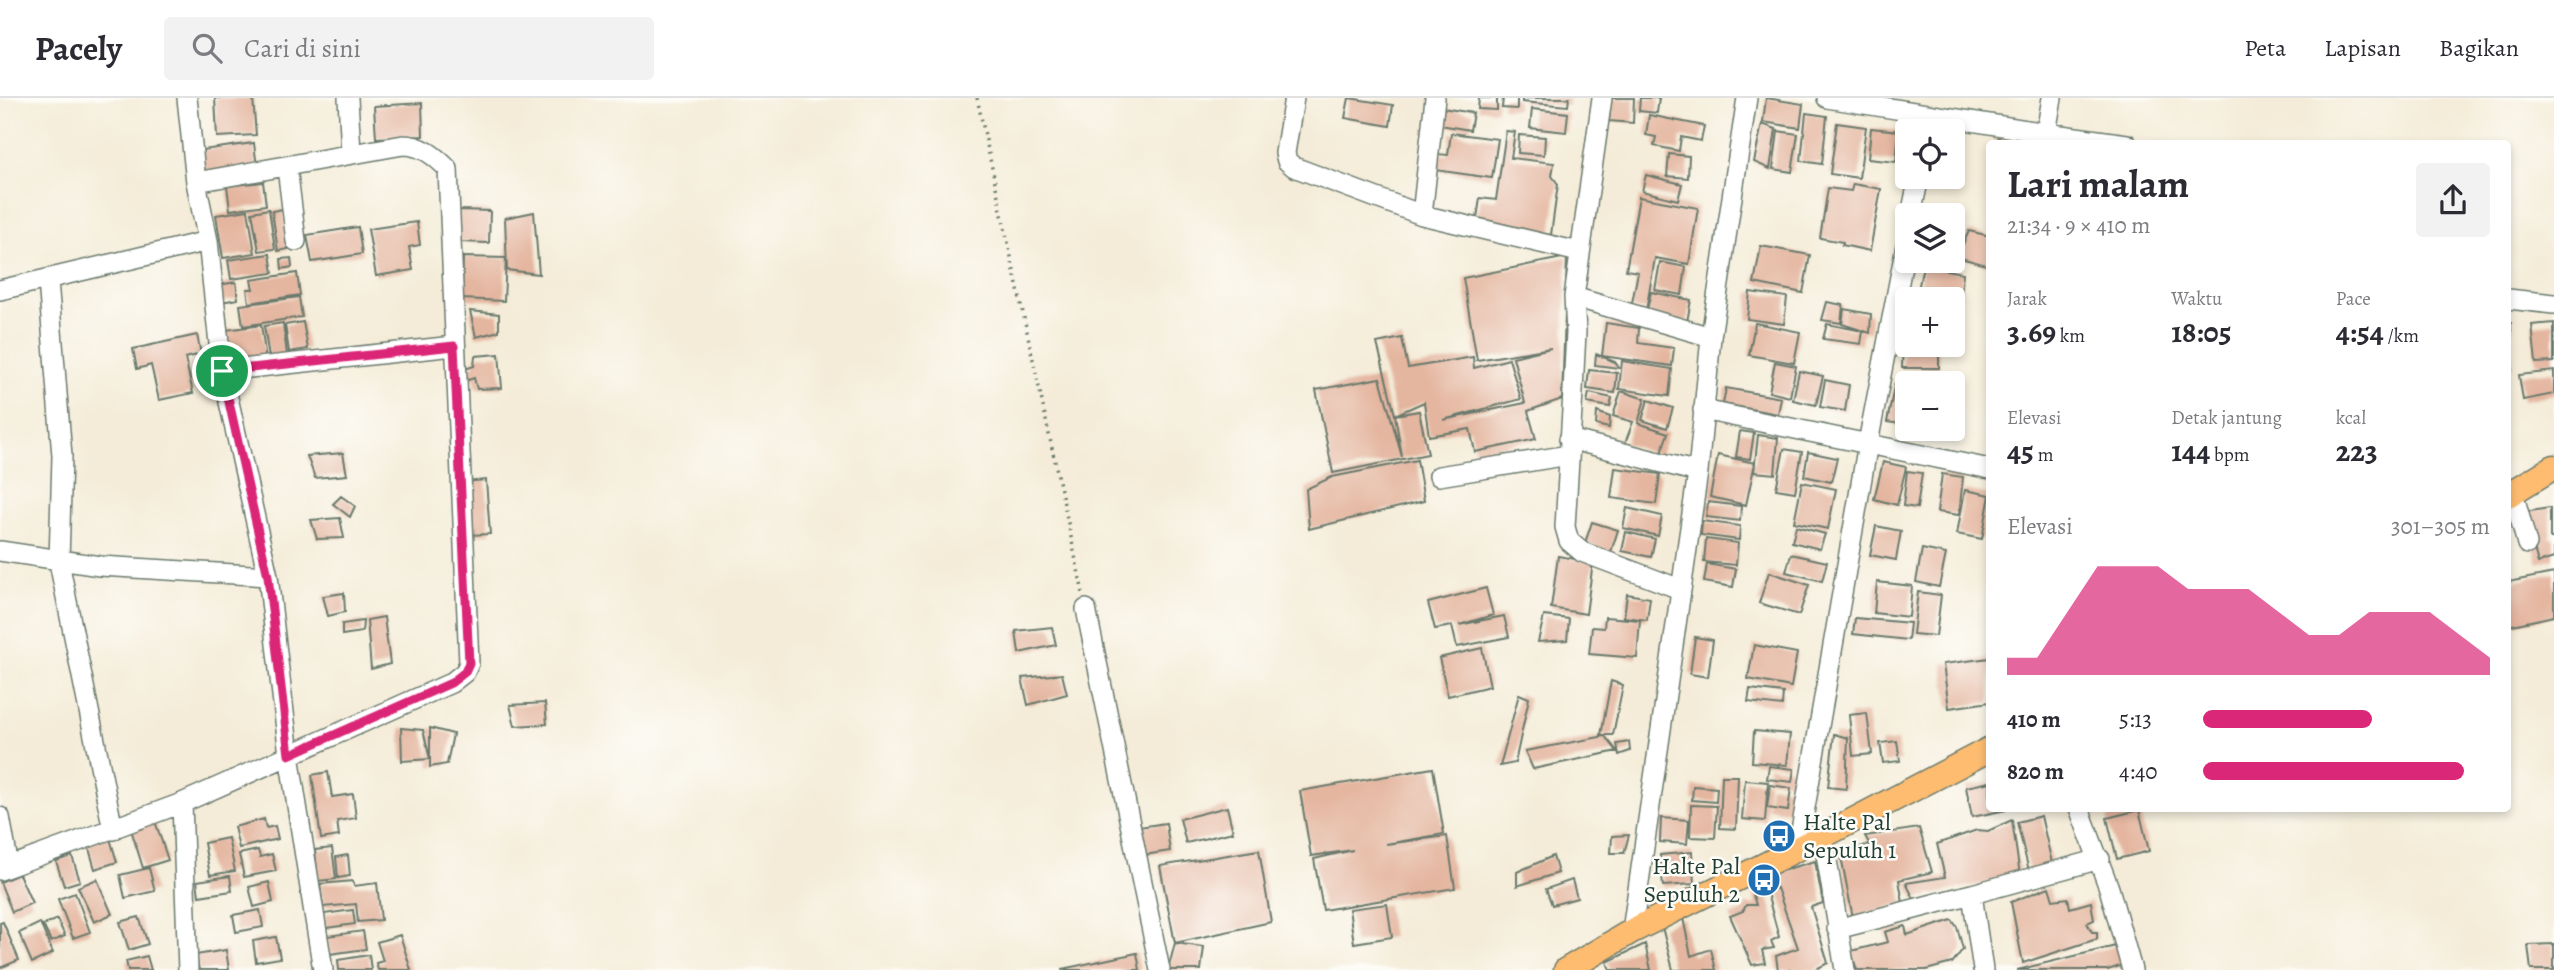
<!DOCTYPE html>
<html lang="id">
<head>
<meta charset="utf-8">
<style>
  :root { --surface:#fff; --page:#f2f2f3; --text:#2b2b33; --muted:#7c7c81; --line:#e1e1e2; --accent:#db2777 }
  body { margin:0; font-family:Alegreya,serif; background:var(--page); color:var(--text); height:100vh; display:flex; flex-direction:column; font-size:26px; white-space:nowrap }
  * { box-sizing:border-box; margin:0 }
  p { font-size:23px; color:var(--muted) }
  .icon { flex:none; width:38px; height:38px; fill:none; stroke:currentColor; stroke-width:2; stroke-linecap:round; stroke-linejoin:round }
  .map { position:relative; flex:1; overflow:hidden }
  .details { position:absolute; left:1986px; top:42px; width:525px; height:672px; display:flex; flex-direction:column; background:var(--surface); border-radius:7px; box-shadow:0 4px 10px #0003 }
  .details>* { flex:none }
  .fabs { position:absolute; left:1895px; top:21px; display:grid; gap:14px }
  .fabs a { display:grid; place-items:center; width:70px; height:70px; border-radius:7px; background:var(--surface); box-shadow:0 4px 10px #0003; font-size:35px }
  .pin { position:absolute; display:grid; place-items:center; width:60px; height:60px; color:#fff; margin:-30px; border:4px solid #fff; border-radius:50%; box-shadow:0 2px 7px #0007 }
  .round { display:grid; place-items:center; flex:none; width:74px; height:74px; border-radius:7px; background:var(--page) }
  .headline { display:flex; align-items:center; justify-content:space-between; height:119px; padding:0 21px }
  h1 { font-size:38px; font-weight:600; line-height:52px }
  .stats { display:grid; grid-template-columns:repeat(3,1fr); gap:10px; height:119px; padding:7px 21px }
  .stats div { display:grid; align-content:center }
  .stats b { font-size:30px; font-weight:600 }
  .stats small { font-size:19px; font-weight:400 }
  .stats p { font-size:19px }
  .chart { height:196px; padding:14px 21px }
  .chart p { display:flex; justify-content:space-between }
  .chart svg { width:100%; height:126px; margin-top:7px; fill:var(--accent); opacity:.7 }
  ul { padding:0 21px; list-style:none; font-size:23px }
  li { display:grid; grid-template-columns:112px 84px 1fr; align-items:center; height:52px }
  li i { height:18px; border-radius:9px; background:var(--accent) }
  header { display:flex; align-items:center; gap:42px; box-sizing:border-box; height:98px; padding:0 35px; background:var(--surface); border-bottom:2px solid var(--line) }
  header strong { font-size:33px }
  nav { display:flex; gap:38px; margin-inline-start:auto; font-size:24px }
  .search { width:490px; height:63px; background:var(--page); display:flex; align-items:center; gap:18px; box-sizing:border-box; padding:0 24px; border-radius:7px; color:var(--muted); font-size:26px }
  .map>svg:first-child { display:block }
</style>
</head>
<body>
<header>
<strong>Pacely</strong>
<div class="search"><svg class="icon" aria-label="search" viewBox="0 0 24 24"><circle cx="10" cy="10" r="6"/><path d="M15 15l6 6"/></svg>Cari di sini</div>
<nav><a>Peta</a><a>Lapisan</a><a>Bagikan</a></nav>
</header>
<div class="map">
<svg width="2554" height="872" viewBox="0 0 2554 872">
  <rect width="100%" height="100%" fill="#fdfcf7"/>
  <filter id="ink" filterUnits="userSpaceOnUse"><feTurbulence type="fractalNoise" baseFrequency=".0143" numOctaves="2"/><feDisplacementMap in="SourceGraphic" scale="14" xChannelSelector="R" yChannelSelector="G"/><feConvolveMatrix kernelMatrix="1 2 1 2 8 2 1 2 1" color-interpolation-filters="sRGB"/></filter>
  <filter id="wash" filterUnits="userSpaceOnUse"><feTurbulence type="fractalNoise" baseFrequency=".00686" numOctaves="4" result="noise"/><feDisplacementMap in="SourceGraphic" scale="28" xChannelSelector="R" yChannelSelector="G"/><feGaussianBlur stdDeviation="1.57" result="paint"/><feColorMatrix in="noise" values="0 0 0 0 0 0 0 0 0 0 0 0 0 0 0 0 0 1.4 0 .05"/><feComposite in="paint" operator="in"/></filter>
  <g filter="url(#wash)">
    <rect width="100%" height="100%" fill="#f4ecd8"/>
    <g id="blocks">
      <path fill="#e4b59f" d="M215,0H253L256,37L217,39Z
        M1349,0L1393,7L1390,28L1345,20Z
        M1479,0H1497V12L1478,11Z
        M1503,0H1517V11L1502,10Z
        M1522,0H1569L1568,8L1522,4Z
        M1611,0H1634L1633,25L1609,23Z
        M1640,0H1659L1657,15L1639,13Z
        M1766,0L1803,6L1800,30L1763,24Z
        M422,5L423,38L376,40L374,8Z
        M1442,10L1473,15L1470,32L1440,27Z
        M1532,11L1568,15L1566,34L1530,30Z
        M1806,15L1827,18L1822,66L1801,63Z
        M1649,17L1704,28L1701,43L1681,39L1679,53L1654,48L1656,39L1646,37Z
        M1837,25L1866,29L1859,80L1830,76Z
        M1762,26L1776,31L1770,71L1754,64Z
        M1871,30L1899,33L1896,64L1868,61Z
        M1506,33L1515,34L1511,60L1554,65L1552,78L1558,86L1551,137L1476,127L1480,100L1496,102Z
        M1778,33L1798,36L1792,74L1773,71Z
        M1451,35L1498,41L1492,80L1435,72L1437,56L1448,57Z
        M2002,36L2031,40L2030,46H1993Z
        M1519,37L1545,39L1544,57L1518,55Z
        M254,45L257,69L205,75L202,52Z
        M1669,56L1689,58L1688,80L1667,78Z
        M1646,77L1682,86L1678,102L1642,93Z
        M263,84L266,107L230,112L227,88Z
        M1853,86L1881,91L1870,153L1842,147L1843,144L1820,140L1828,90L1851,93Z
        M1639,99L1698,110L1689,166L1655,160L1646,213L1631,210L1638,174L1626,172Z
        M269,111L275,151L259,153L252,114Z
        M283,111L288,151L278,153L272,113Z
        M248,112L255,155L223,160L216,117Z
        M459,112L490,113L489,145L458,144Z
        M534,114L539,176L507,172L505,120Z
        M417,124L420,147L409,149L413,172L376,178L368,131Z
        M358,129L362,156L312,164L307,137Z
        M1969,133L1990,138V168L1957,159Z
        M1761,148L1810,157L1803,195L1754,185Z
        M270,156L273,175L231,181L228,162Z
        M463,159L506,160L504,203L462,201Z
        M1567,159L1562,301L1528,313L1536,341L1475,354L1470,331L1429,338L1424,304L1395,317L1419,313L1428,356L1333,375L1316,292L1380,280L1402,359L1395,317L1377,245L1402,240L1408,270L1473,259L1474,270L1509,261L1521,301L1443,322L1525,305L1513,259L1551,250L1477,262L1463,180Z
        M291,160L292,169L282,171L281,161Z
        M1660,164L1686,169L1682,197L1655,192Z
        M1923,168L1963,175L1961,201L1918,192Z
        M297,175L300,197L249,205L247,191H253L251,182Z
        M236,184L238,201L221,204L219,187Z
        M1651,194L1691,202L1687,224L1646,216Z
        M1750,194L1787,199L1784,226L1747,221Z
        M299,199L302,219L243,228L240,207Z
        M1827,204L1843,207L1841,225L1822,222Z
        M1844,211L1871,216L1870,235L1842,226Z
        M470,213L499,216V233L476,239Z
        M303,224L308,251L289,254L285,227Z
        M283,225L287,257L269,260L264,228Z
        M1606,225L1639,230L1638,245L1674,250L1672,268L1602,258Z
        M1755,225L1800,234L1794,265L1749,257Z
        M2508,225H2511L2512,270H2508Z
        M2554,225V264L2536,265L2532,227Z
        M1827,226L1863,233L1861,246L1823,241Z
        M261,227L266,262L232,267L226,232Z
        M197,237L201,256L185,260L193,295L159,302L151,267L137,271L133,251Z
        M1903,244L1939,253V270H1902Z
        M499,256L502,290L477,291L474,280L465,283V271L474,268L475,258Z
        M1596,256L1615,264L1619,270L1595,267Z
        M1622,263L1672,271L1669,298L1619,291Z
        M1775,264L1796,268L1790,299L1769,294Z
        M1589,272L1617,275L1615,295L1587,291Z
        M1799,273L1823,278L1816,307L1793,302Z
        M2554,273V296L2523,302L2519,277Z
        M1825,282L1849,287L1845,313L1820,309Z
        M1895,285H1908V327L1887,324Z
        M1726,290L1781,300L1778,316L1723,306Z
        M1621,293L1645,301L1638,325L1668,335L1660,358L1625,345L1633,324L1613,318Z
        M1589,295L1612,300L1610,309L1587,305Z
        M1648,302L1673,310L1667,330L1642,322Z
        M1597,314L1610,319L1609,330L1596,327Z
        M1740,333L1754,335L1750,361L1736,359Z
        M1758,337L1778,340L1775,376L1754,374Z
        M1784,351L1802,354L1795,394L1776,391Z
        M1808,354L1837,360L1831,384L1804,378Z
        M343,355L347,377L315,380L307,358Z
        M1718,357L1755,365L1746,407L1710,399Z
        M1417,362L1424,403L1309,431L1306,391L1332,379Z
        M1883,364L1906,369L1897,407L1874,401Z
        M1615,370L1660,376L1656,406L1611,400Z
        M1907,373L1922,375L1917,410L1903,408Z
        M1942,376L1963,379L1959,417L1937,414Z
        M486,382L490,436L469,437L465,384Z
        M1802,384L1836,391L1828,431L1794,424Z
        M1965,392L1990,397L1982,441L1957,436Z
        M341,398L355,408L350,419L333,406Z
        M1708,404L1741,408L1740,423L1706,419Z
        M1627,410L1662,418L1658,438L1623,430Z
        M2550,410V440H2554V460L2538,465L2524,414Z
        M340,420L344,440L317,441L311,422Z
        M1702,423L1740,428L1739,442L1701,437Z
        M1592,424L1618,432L1611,454L1585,445Z
        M1796,428L1825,436L1820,451L1792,444Z
        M1876,428L1901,433L1896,462L1870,457Z
        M1626,434L1655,441L1651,459L1622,453Z
        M1706,441L1738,445L1736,467L1704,464Z
        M1922,451L1946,456L1939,489L1916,484Z
        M1791,456L1827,464L1822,483L1786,474Z
        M1558,458L1593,464L1586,516L1551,510Z
        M1707,466L1736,471L1733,489L1704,484Z
        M1769,474L1809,487L1799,517L1759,505Z
        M2554,475V518L2508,528V484Z
        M1877,484L1912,488L1909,519L1874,515Z
        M1486,490L1493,517L1459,527L1504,518L1509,539L1457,549L1452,528L1435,531L1428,505Z
        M1918,494L1941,497L1936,538L1913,536Z
        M344,495L345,514L328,518L323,498Z
        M1627,496L1650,500L1647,522L1624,519Z
        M1544,518L1569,521L1567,542L1538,544Z
        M384,519L390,566L371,571L367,522Z
        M1605,519L1640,522L1637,560L1589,556L1592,529L1604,530Z
        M1855,520L1910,525L1908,542L1853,536Z
        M363,523L362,534L342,537V526Z
        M1052,529L1056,547L1019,555L1016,533Z
        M1695,539L1713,542L1708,579L1690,576Z
        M1754,547L1797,555L1791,589L1748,581Z
        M1482,550L1490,588L1448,598L1439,560Z
        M1990,560V604L1949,610L1943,566Z
        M1062,576L1067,596L1028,607L1022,580Z
        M1611,583L1623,587L1613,637H1601Z
        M1750,591L1783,595L1782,608L1748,604Z
        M1519,596L1529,600L1515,665L1500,668Z
        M545,605L547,626L515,628L510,607Z
        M1867,615L1872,656L1853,658L1849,617Z
        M401,630L423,632L430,661L402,663Z
        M430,630L453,636L447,666L430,669Z
        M1754,633L1790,636L1787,667L1752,664Z
        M1834,636L1848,640L1846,691L1828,689Z
        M1605,638L1617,653L1533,671L1525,653Z
        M1897,643L1900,663L1883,665L1880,645Z
        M1629,644L1630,653L1619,657L1617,646Z
        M1769,668L1794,671L1792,684L1767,681Z
        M1433,670L1444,736L1386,746L1447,738L1455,790L1323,812L1314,761L1353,752L1311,758L1300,693Z
        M328,674L332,699L353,696L356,720L337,723L339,738L321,741L312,677Z
        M1722,678H1738L1736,731L1720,730Z
        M1745,682L1768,684L1765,723L1742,721Z
        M1990,684V710L2006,712L1972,719L1966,689Z
        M1770,687L1791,690L1788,713L1767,710Z
        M1693,688L1717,690L1716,704L1692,702Z
        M1691,707L1717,708L1715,740L1690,739Z
        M1227,709L1233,734L1186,745L1180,721Z
        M2139,712L2149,753L2117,761L2107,720Z
        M2041,718L2052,765L2029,773L2017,724Z
        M154,720L168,762L143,770L130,728Z
        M1661,720L1689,722L1687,746L1660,744Z
        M264,721L266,730L275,728L278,741L239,750L234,729Z
        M2012,722L2020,777L1914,801L1906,785L1945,779L1937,746L1977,732L1988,733Z
        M1166,725L1170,753L1144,757L1139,729Z
        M1919,730L1932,774L1899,782L1903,805L1853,820L1840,753L1870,747L1865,738Z
        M109,737L117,764L95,771L87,744Z
        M1629,737L1624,755H1611L1612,738Z
        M228,740L235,773L210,777L204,745Z
        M332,750L336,781L318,783L315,752Z
        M258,752L260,759L272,756L276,773L244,779L239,756Z
        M1259,752L1271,824L1175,845L1204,849L1201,872H1168L1175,845L1160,768Z
        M1692,754L1694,786L1663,788L1660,757Z
        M348,757L350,778L338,780L336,759Z
        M72,758L80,783L64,788L56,763Z
        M1553,758L1558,775L1517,788V774Z
        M1815,763L1823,805L1811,809L1828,865L1818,870L1819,872H1778L1776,858L1798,850L1777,790L1771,792L1767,777Z
        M149,770L155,793L125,800L120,777Z
        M19,776L32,805L12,814L0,784Z
        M230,778L232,793L199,798L197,783Z
        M97,781L112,816L94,824L78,789Z
        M1572,782L1577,800L1552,807L1546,791Z
        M353,783L354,788L377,785L381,822L358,824L356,806L323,809L320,786Z
        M269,784L273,804L254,809L249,789Z
        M1765,788L1779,839L1771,843L1774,850L1762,852L1765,865L1752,867L1730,818L1743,813L1746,807H1756L1752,794Z
        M2049,789L2053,802L2068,800L2070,810L2091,804L2094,822L2087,825L2092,834H2097V841L2023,865L2011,804Z
        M75,795L90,834L73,840L58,801Z
        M1387,806L1392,839L1354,845L1349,811Z
        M260,812L263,829L236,834L233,817Z
        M353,812L355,826L326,830L324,816Z
        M139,819L148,846L129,852L120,824Z
        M1683,820L1691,858L1711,851L1716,872H1673L1662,829Z
        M57,821L65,838L51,844L43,827Z
        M1952,822L1957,829L1963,851L1952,865L1926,872H1857L1851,853L1888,844L1885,834L1905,828L1907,837Z
        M3,824L19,862L0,870V825Z
        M40,825L53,855L32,865L19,835Z
        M363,833L366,851L329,856L327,838Z
        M400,837L411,872H378L376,865L383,863L377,844Z
        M276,839L280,860L256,864L253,843Z
        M1645,846L1651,872H1610L1607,864Z
        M2554,846V872H2531L2528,847Z
        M2120,847L2126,866L2108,872H2017Z
        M226,852L229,872H199L196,857Z
        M1137,855L1140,872H1062V871Z
        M369,857L371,872H339L338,862Z
        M147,858L151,872H128L126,863Z"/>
    </g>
  </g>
  <g filter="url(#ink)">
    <use href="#blocks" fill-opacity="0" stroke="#6a7a6d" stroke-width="2"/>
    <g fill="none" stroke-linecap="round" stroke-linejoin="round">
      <defs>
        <path id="minor" d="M187,0L196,84L208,143L222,273L268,478L289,657L323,872
          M348,0L351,55
          M1294,0L1285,55L1287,63L1294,69L1422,117L1579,154
          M1602,0L1574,199L1576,234L1572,312L1565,429L1569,443L1582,454L1680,491
          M1827,0L2046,35L2127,46
          M2046,35L2052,0
          M287,69L296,143
          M1422,117L1435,0
          M1911,117L1919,79
          M48,182L62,358L59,464L113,732
          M0,192L208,143
          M1574,199L1711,239
          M2508,201L2554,206
          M222,273L454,248
          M1703,312L1990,371
          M1569,341L1698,374
          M1439,378L1569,357
          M2513,394L2527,446
          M0,453L100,468L268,478
          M1086,511L1160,872
          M182,705L188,872
          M2079,710L2109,790L2132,872
          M0,719L9,769
          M1823,738L1845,872
          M1798,750L1868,345L1908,137
          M0,772L182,705L451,585L465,574L469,565L448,71C435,58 422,47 403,47L196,84
          M1972,796L2100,761
          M1837,831L1972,796L1983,872
          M1632,833L1698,374L1711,239L1747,0"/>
        <path id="major" d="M2508,397L2554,369
          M1566,872L1632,833L1823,738L1990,651"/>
      </defs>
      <use href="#minor" stroke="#6a7a6d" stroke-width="22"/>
      <use href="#major" stroke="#6a7a6d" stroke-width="27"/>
      <path stroke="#6a7a6d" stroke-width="3.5" stroke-dasharray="2 5" stroke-linecap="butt" d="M977,0L1083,495"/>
      <use href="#minor" stroke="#fff" stroke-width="19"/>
      <use href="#major" stroke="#fdbc6f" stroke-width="24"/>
    </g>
  </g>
  <g fill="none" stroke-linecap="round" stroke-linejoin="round" filter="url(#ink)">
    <defs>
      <path id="route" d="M454,248L469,565L465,574L451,585L289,657L268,478L222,273Z"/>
    </defs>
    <use href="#route" stroke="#fff" stroke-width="14"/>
    <use href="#route" stroke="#db2777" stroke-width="9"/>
  </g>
  <defs>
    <symbol id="bus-disc" viewBox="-11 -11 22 22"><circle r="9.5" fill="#1f6fb2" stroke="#fdfcf7"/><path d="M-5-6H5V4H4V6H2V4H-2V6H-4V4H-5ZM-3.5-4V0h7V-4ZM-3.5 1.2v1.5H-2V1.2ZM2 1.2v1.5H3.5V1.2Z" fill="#fff"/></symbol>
  </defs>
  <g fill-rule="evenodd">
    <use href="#bus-disc" x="1760" y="719" width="38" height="38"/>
    <use href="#bus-disc" x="1745" y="763" width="38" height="38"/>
  </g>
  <g text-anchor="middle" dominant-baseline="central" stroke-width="5" stroke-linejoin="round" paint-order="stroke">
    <g font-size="24" fill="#1f3d34" stroke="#fdfcf7" text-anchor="start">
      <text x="1803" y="724">Halte Pal<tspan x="1803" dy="28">Sepuluh 1</tspan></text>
      <text x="1740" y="768" text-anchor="end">Halte Pal<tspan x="1740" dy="28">Sepuluh 2</tspan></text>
    </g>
  </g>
</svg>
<div class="fabs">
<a><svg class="icon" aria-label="locate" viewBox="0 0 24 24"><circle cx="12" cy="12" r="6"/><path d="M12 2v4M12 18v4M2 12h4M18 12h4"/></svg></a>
<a><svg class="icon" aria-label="layers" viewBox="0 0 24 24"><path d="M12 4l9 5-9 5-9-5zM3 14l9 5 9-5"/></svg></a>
<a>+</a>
<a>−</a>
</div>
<div class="pin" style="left:222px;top:273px;background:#1e9e55"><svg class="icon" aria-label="arrive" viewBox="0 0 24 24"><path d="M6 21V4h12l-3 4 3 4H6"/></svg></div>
<section class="details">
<div class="headline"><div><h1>Lari malam</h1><p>21:34 · 9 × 410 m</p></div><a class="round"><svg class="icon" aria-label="share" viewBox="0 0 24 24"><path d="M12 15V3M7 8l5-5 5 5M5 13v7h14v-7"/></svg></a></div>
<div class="stats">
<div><p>Jarak</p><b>3.69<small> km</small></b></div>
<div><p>Waktu</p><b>18:05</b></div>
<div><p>Pace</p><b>4:54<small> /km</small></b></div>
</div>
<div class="stats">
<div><p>Elevasi</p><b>45<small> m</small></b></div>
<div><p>Detak jantung</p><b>144<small> bpm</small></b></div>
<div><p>kcal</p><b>223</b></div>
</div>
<div class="chart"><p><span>Elevasi</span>301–305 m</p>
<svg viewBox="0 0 160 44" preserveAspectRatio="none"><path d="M0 44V38L10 38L20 22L30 6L40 6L50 6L60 14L70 14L80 14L90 22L100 30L110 30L120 22L130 22L140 22L150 30L160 38V44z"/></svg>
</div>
<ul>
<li><b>410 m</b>5:13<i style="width:59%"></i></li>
<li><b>820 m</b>4:40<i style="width:91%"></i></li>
</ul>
</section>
</div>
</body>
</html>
